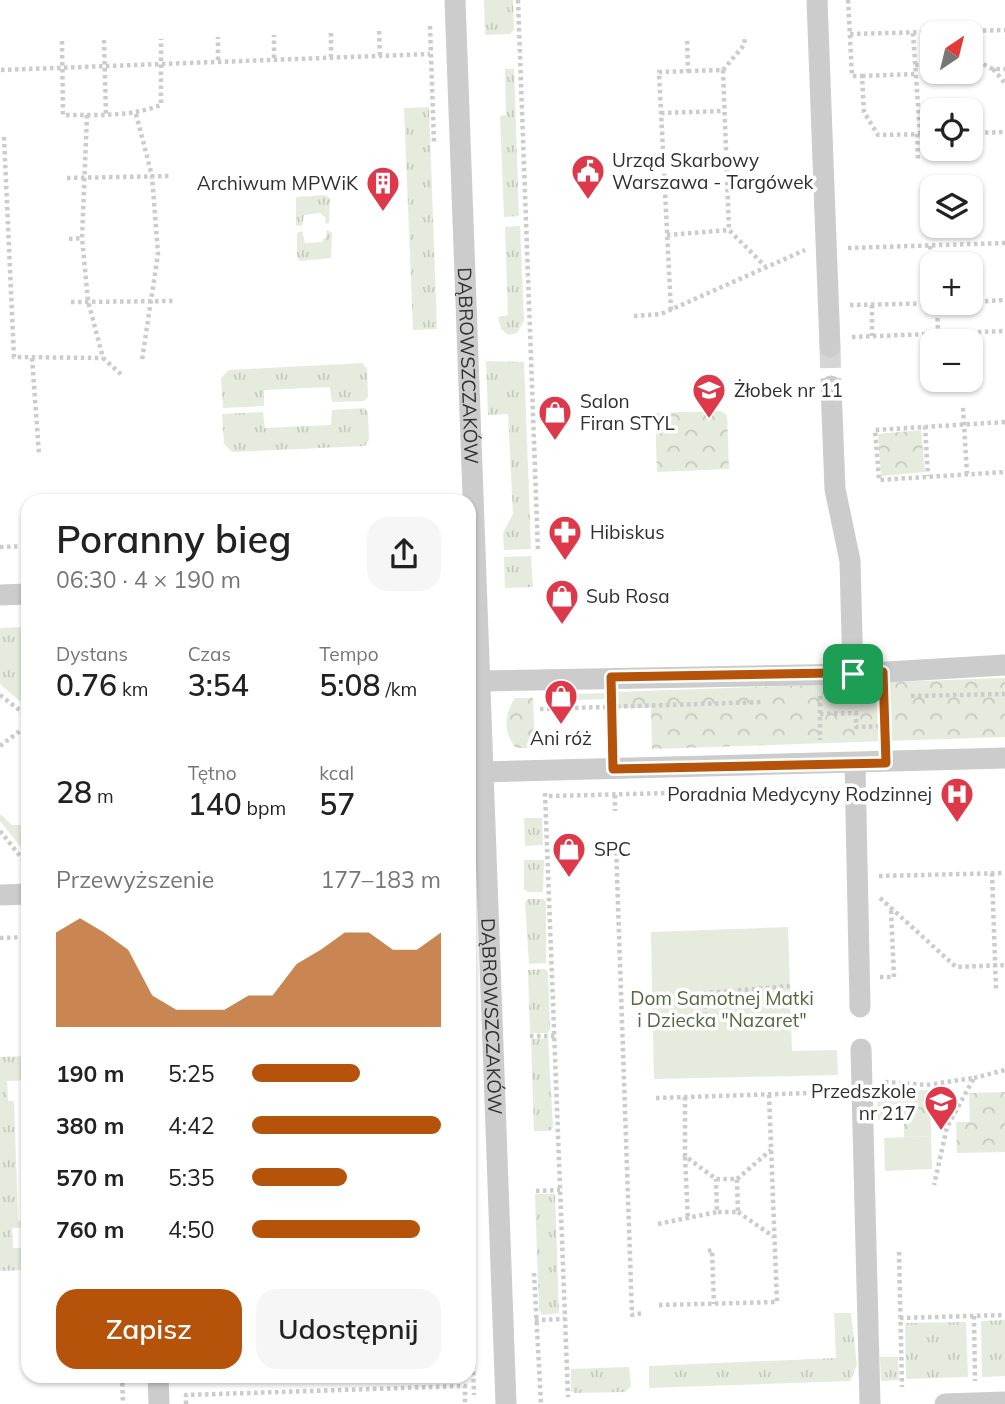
<!DOCTYPE html>
<html lang="pl">
<head>
<meta charset="utf-8">
<style>
  :root { --surface:#fff; --page:#f6f6f6; --text:#222; --muted:#767676; --accent:#b45309 }
  body { margin:0; font-family:Mulish,sans-serif; background:var(--page); color:var(--text); height:100vh; display:flex; flex-direction:column; font-size:26px; white-space:nowrap }
  * { box-sizing:border-box; margin:0 }
  p { font-size:23px; color:var(--muted) }
  .icon { flex:none; width:38px; height:38px; fill:none; stroke:currentColor; stroke-width:2; stroke-linecap:round; stroke-linejoin:round }
  .map { position:relative; flex:1; overflow:hidden }
  .sheet { position:absolute; left:21px; top:494px; width:455px; height:889px; display:flex; flex-direction:column; background:var(--surface); border-radius:21px; box-shadow:0 2px 5px #0004 }
  .sheet>* { flex:none }
  .needle { width:46px; rotate:35deg }
  .buttons { position:absolute; left:920px; top:21px; display:grid; gap:14px }
  .buttons a { display:grid; place-items:center; width:63px; height:63px; border-radius:14px; background:var(--surface); box-shadow:0 2px 5px #0004; font-size:35px }
  .pin { position:absolute; display:grid; place-items:center; width:60px; height:60px; color:#fff; margin:-30px; border-radius:14px; box-shadow:0 4px 10px #0006 }
  .round { display:grid; place-items:center; flex:none; width:74px; height:74px; border-radius:21px; background:var(--page) }
  .headline { display:flex; align-items:center; justify-content:space-between; height:119px; padding:0 35px }
  h1 { font-size:38px; font-weight:600; line-height:52px }
  .figures { display:grid; grid-template-columns:repeat(3,1fr); gap:10px; height:119px; padding:7px 35px }
  .figures div { display:grid; align-content:center }
  .figures b { font-size:30px; font-weight:600 }
  .figures small { font-size:19px; font-weight:400 }
  .figures p { font-size:19px }
  .chart { height:196px; padding:14px 35px }
  .chart p { display:flex; justify-content:space-between }
  .chart svg { width:100%; height:126px; margin-top:7px; fill:var(--accent); opacity:.7 }
  .action { display:flex; gap:14px; margin-top:auto; padding:14px 35px }
  .action a { flex:1; height:80px; border-radius:21px; background:var(--accent); color:#fff; font-size:28px; font-weight:600; line-height:80px; text-align:center }
  .action a+a { background:var(--page); color:var(--text) }
  ul { padding:0 35px; list-style:none; font-size:23px }
  li { display:grid; grid-template-columns:112px 84px 1fr; align-items:center; height:52px }
  li i { height:18px; border-radius:9px; background:var(--accent) }
  .map>svg:first-child { display:block }
</style>
</head>
<body>
<div class="map">
<svg width="1005" height="1404" viewBox="0 0 1005 1404">
  <defs>
    <pattern id="grass-tufts" width="24" height="20" patternUnits="userSpaceOnUse" patternTransform="scale(1.75)"><rect width="24" height="20" fill="#e5ebdd"/><path d="M3 7l-1-3M5 7V3M7 7l1-3M15 17l-1-3M17 17v-4M19 17l1-3" fill="none" stroke="#c5cabe"/></pattern>
    <pattern id="park-crowns" width="20" height="18" patternUnits="userSpaceOnUse" patternTransform="scale(1.75)"><rect width="20" height="18" fill="#e5ebdd"/><path d="M2 6a3 3 0 1 1 6 0M12 15a3 3 0 1 1 6 0" fill="none" stroke="#c5cabe"/></pattern>
  </defs>
  <rect width="100%" height="100%" fill="#fff"/>
  <path fill="url(#grass-tufts)" d="M484,0H513L514,30L510,34L485,35Z
    M505,69H514L519,216L504,217L500,116L506,115Z
    M429,107L437,329L413,330L404,108Z
    M325,195L330,198L329,223L326,224L325,217L320,213L304,215L302,226L296,225V197Z
    M520,226L524,321L517,333L508,335L501,329L498,317L508,315L505,227Z
    M327,230L332,233L331,258L300,261L297,257V233L302,231L305,243L322,242L326,237Z
    M486,361L524,362L531,549L504,550L503,533L513,514L508,414L488,415Z
    M362,363L367,369L368,397L364,401L332,402L330,387L264,390V406L223,408L221,378L229,370Z
    M364,408L368,412L369,440L365,446L232,452L224,444L222,414L263,412L265,428L331,425L332,410Z
    M531,556L533,587L505,588L504,557Z
    M28,627V708L0,684V628Z
    M0,814L12,825H28V856L0,821Z
    M524,818H542L543,845L525,846Z
    M524,860H544L543,892H528L524,889Z
    M528,899H543L546,902V963L529,964L525,902Z
    M545,969L548,972L550,1029L548,1033H530L528,970Z
    M548,1038L553,1127L550,1131H534L531,1039Z
    M28,1056V1080L7,1081L8,1101H14L18,1221H28V1227L12,1228L13,1248H28V1270L0,1271V1057Z
    M535,1194H555L559,1313L543,1315L539,1310Z
    M834,1313H851L857,1365L850,1381L649,1388V1366L836,1358Z
    M1005,1320V1376L982,1377L981,1321Z
    M966,1322L968,1377L906,1379L905,1323Z
    M880,1357H898L899,1380L881,1381Z
    M629,1367L631,1386L625,1392L574,1393L571,1390V1369Z"/>
  <path fill="url(#park-crowns)" d="M720,411L727,415L729,469L657,472L655,413Z
    M921,430L925,472L881,476L878,434Z
    M1005,678V737L652,749L651,708H618L617,692Z
    M515,698H533L535,748H516C503,733 504,714 515,698Z
    M930,1090L931,1136L904,1137V1119L878,1120L877,1091Z
    M1005,1092V1152L957,1153L956,1122H970L969,1093Z"/>
  <path fill="#e5ebdd" d="M604,693L605,699L550,701L549,695Z
    M788,927L792,1051L837,1050L838,1075L654,1079L651,932Z
    M931,1136L932,1169L885,1171L884,1138Z"/>
  <g fill="none" stroke-linecap="round" stroke-linejoin="round">
    <path stroke="#d5d5d5" stroke-width="21" stroke-dasharray="21 10" stroke-linecap="butt" d="M830,347L831,386"/>
    <path stroke="#ccc" stroke-width="4.5" stroke-dasharray="3.5 3.5" stroke-linecap="butt" d="M518,0L538,552
      M848,0L852,76H862L864,112L878,135L933,134
      M430,26L434,143
      M379,31L380,56
      M331,33V57
      M913,33L920,134
      M850,34L1005,30
      M104,40L106,116
      M62,41L63,115C98,115 129,117 161,105V39
      M274,58V35
      M971,58L993,69H1005
      M218,60V37
      M915,65L933,64
      M993,69L1005,83
      M1,70L430,54
      M723,70L729,230L765,266
      M688,71L723,70L744,45L745,36
      M862,76L915,74
      M661,113L724,111
      M136,114L152,176L158,254L142,360
      M87,115L82,238L88,301L103,358L123,376
      M971,133L1005,132
      M917,134L918,162
      M4,137L14,357L103,358
      M969,149V160
      M67,178L169,176
      M667,235L729,230
      M69,239L82,238
      M930,246L933,288
      M848,248L1005,243
      M71,302L174,301
      M971,302L1005,300
      M937,304L938,333
      M850,305L947,303
      M872,305V336
      M671,310L659,72L688,71L687,38
      M634,316L661,314L805,250
      M852,337L1005,331
      M32,358L39,454
      M963,408L967,474
      M1005,422L875,430L879,480L1005,472
      M925,426L928,476
      M0,547L28,546
      M884,694L885,741
      M0,695L22,712L28,723
      M820,696V740
      M911,696L1005,694
      M613,705V746
      M540,709L763,702
      M820,714L856,713V727L885,726
      M0,746L28,725
      M545,793L568,1397
      M615,795V811
      M549,796L834,789
      M952,812L954,787
      M0,831L28,866
      M616,845L632,1315L643,1313
      M992,873L996,989
      M879,876L1005,873
      M880,898L956,967L1005,965
      M0,938L28,937
      M880,977H894L891,909
      M705,1016V993L790,986
      M530,1036H555
      M974,1078L1005,1070
      M885,1082L926,1085L974,1078L947,1127L934,1185
      M685,1097V1156L716,1179H737L738,1212H717L716,1179
      M656,1098L841,1092
      M685,1157L688,1220
      M737,1179L771,1150
      M536,1191L560,1190
      M738,1212L774,1237
      M658,1224L717,1212
      M469,1239L474,1395
      M708,1251L712,1250L714,1304
      M899,1252L902,1387
      M534,1273L541,1404
      M659,1305L777,1302L769,1094
      M974,1316L975,1381
      M900,1318L1005,1315
      M535,1320L565,1319
      M122,1376L123,1404
      M186,1404V1395L465,1386V1404"/>
    <g stroke="#ccc" stroke-width="21">
      <path id="s1" d="M455,0L506,1404"/>
      <path d="M817,0L830,347"/>
      <path d="M831,386L835,489L850,561L853,674"/>
      <path d="M0,595L28,594"/>
      <path d="M482,681L853,674L1005,665"/>
      <path d="M855,764L860,1007"/>
      <path d="M484,772L1005,758"/>
      <path d="M0,895L28,894"/>
      <path d="M861,1049L870,1404"/>
      <path d="M158,1376L159,1404"/>
      <path d="M945,1404L1005,1402"/>
    </g>
  </g>
  <g fill="none" stroke-linecap="round" stroke-linejoin="round">
    <defs>
      <path id="route" d="M883,672L886,763L613,769L611,677Z"/>
    </defs>
    <use href="#route" stroke="#fff" stroke-width="14"/>
    <use href="#route" stroke="#b45309" stroke-width="9"/>
  </g>
  <defs>
    <symbol id="civic-pin" viewBox="-11 -11 22 30"><path d="M0 17L-7.5 6A9.5 9.5 0 1 1 7.5 6Z" fill="#dd394b" stroke="#fff"/><path d="M-.6-6.5H3V-4.5H.6V-3L4-1V1h2V6H-6V1h2V-1L-.6-3ZM-1.2 2.5V6h2.4V2.5Z" fill="#fff"/></symbol>
    <symbol id="building-pin" viewBox="-11 -11 22 30"><path d="M0 17L-7.5 6A9.5 9.5 0 1 1 7.5 6Z" fill="#dd394b" stroke="#fff"/><path d="M-4-6H4V6H1V3H-1V6H-4ZM-2.5-4.3h1.7v1.8h-1.7ZM.8-4.3h1.7v1.8H.8ZM-2.5-1h1.7V.8h-1.7ZM.8-1h1.7V.8H.8Z" fill="#fff"/></symbol>
    <symbol id="school-pin" viewBox="-11 -11 22 30"><path d="M0 17L-7.5 6A9.5 9.5 0 1 1 7.5 6Z" fill="#dd394b" stroke="#fff"/><path d="M0-5L7-2L0 1L-7-2ZM-4 1L0 2.5L4 1V4Q0 6-4 4Z" fill="#fff"/></symbol>
    <symbol id="shop-pin" viewBox="-11 -11 22 30"><path d="M0 17L-7.5 6A9.5 9.5 0 1 1 7.5 6Z" fill="#dd394b" stroke="#fff"/><path d="M-5-2.5h2.3a2.7 3.5 0 0 1 5.4 0H5L5.5 6h-11ZM-1.5-2.5h3a1.5 2.3 0 0 0-3 0Z" fill="#fff"/></symbol>
    <symbol id="pharmacy-pin" viewBox="-11 -11 22 30"><path d="M0 17L-7.5 6A9.5 9.5 0 1 1 7.5 6Z" fill="#dd394b" stroke="#fff"/><path d="M-2-6h4v4h4v4h-4v4h-4v-4h-4v-4h4Z" fill="#fff"/></symbol>
    <symbol id="hospital-pin" viewBox="-11 -11 22 30"><path d="M0 17L-7.5 6A9.5 9.5 0 1 1 7.5 6Z" fill="#dd394b" stroke="#fff"/><path d="M-5-5h3v3.5h4V-5h3V5h-3V1.5h-4V5h-3Z" fill="#fff"/></symbol>
  </defs>
  <g fill-rule="evenodd">
    <use href="#civic-pin" x="569" y="152" width="38" height="52"/>
    <use href="#building-pin" x="364" y="164" width="38" height="52"/>
    <use href="#school-pin" x="690" y="371" width="38" height="52"/>
    <use href="#shop-pin" x="536" y="393" width="38" height="52"/>
    <use href="#pharmacy-pin" x="546" y="513" width="38" height="52"/>
    <use href="#shop-pin" x="543" y="577" width="38" height="52"/>
    <use href="#shop-pin" x="542" y="677" width="38" height="52"/>
    <use href="#hospital-pin" x="938" y="775" width="38" height="52"/>
    <use href="#shop-pin" x="550" y="830" width="38" height="52"/>
    <use href="#school-pin" x="922" y="1083" width="38" height="52"/>
  </g>
  <g text-anchor="middle" dominant-baseline="central" stroke-width="7" stroke-linejoin="round" paint-order="stroke">
    <g font-size="19" fill="#2f2f2f" stroke="#fff" text-anchor="start">
      <text x="612" y="160">Urząd Skarbowy<tspan x="612" dy="22">Warszawa - Targówek</tspan></text>
      <text x="358" y="183" text-anchor="end">Archiwum MPWiK</text>
      <text x="734" y="390">Żłobek nr 11</text>
      <text x="580" y="401">Salon<tspan x="580" dy="22">Firan STYL</tspan></text>
      <text x="590" y="532">Hibiskus</text>
      <text x="586" y="596">Sub Rosa</text>
      <text x="561" y="738" text-anchor="middle">Ani róż</text>
      <text x="932" y="794" text-anchor="end">Poradnia Medycyny Rodzinnej</text>
      <text x="594" y="849">SPC</text>
      <text x="916" y="1091" text-anchor="end">Przedszkole<tspan x="916" dy="22">nr 217</tspan></text>
    </g>
    <g font-size="19" fill="#2f2f2f" stroke="#fff">
      <text stroke="none"><textPath href="#s1" startOffset="366">DĄBROWSZCZAKÓW</textPath></text>
      <text stroke="none"><textPath href="#s1" startOffset="1017">DĄBROWSZCZAKÓW</textPath></text>
    </g>
    <g font-size="19" fill="#53683e" stroke="#fff">
      <text x="722" y="998">Dom Samotnej Matki<tspan x="722" dy="22">i Dziecka "Nazaret"</tspan></text>
    </g>
  </g>
</svg>
<div class="buttons">
<a><svg class="needle" viewBox="-14 -14 28 28"><path d="M0-13l5 13h-10z" fill="#e53935"/><path d="M0 13l5-13h-10z" fill="#767676"/></svg></a>
<a><svg class="icon" aria-label="locate" viewBox="0 0 24 24"><circle cx="12" cy="12" r="6"/><path d="M12 2v4M12 18v4M2 12h4M18 12h4"/></svg></a>
<a><svg class="icon" aria-label="layers" viewBox="0 0 24 24"><path d="M12 4l9 5-9 5-9-5zM3 14l9 5 9-5"/></svg></a>
<a>+</a>
<a>−</a>
</div>
<div class="pin" style="left:853px;top:674px;background:#1e9e55"><svg class="icon" aria-label="arrive" viewBox="0 0 24 24"><path d="M6 21V4h12l-3 4 3 4H6"/></svg></div>
<section class="sheet">
<div class="headline"><div><h1>Poranny bieg</h1><p>06:30 · 4 × 190 m</p></div><a class="round"><svg class="icon" aria-label="share" viewBox="0 0 24 24"><path d="M12 15V3M7 8l5-5 5 5M5 13v7h14v-7"/></svg></a></div>
<div class="figures">
<div><p>Dystans</p><b>0.76<small> km</small></b></div>
<div><p>Czas</p><b>3:54</b></div>
<div><p>Tempo</p><b>5:08<small> /km</small></b></div>
</div>
<div class="figures">
<div><b>28<small> m</small></b></div>
<div><p>Tętno</p><b>140<small> bpm</small></b></div>
<div><p>kcal</p><b>57</b></div>
</div>
<div class="chart"><p><span>Przewyższenie</span>177–183 m</p>
<svg viewBox="0 0 160 44" preserveAspectRatio="none"><path d="M0 44V11L10 6L20 11L30 17L40 33L50 38L60 38L70 38L80 33L90 33L100 22L110 17L120 11L130 11L140 17L150 17L160 11V44z"/></svg>
</div>
<ul>
<li><b>190 m</b>5:25<i style="width:57%"></i></li>
<li><b>380 m</b>4:42<i style="width:100%"></i></li>
<li><b>570 m</b>5:35<i style="width:50%"></i></li>
<li><b>760 m</b>4:50<i style="width:89%"></i></li>
</ul>
<div class="action"><a>Zapisz</a><a>Udostępnij</a></div>
</section>
</div>
</body>
</html>
